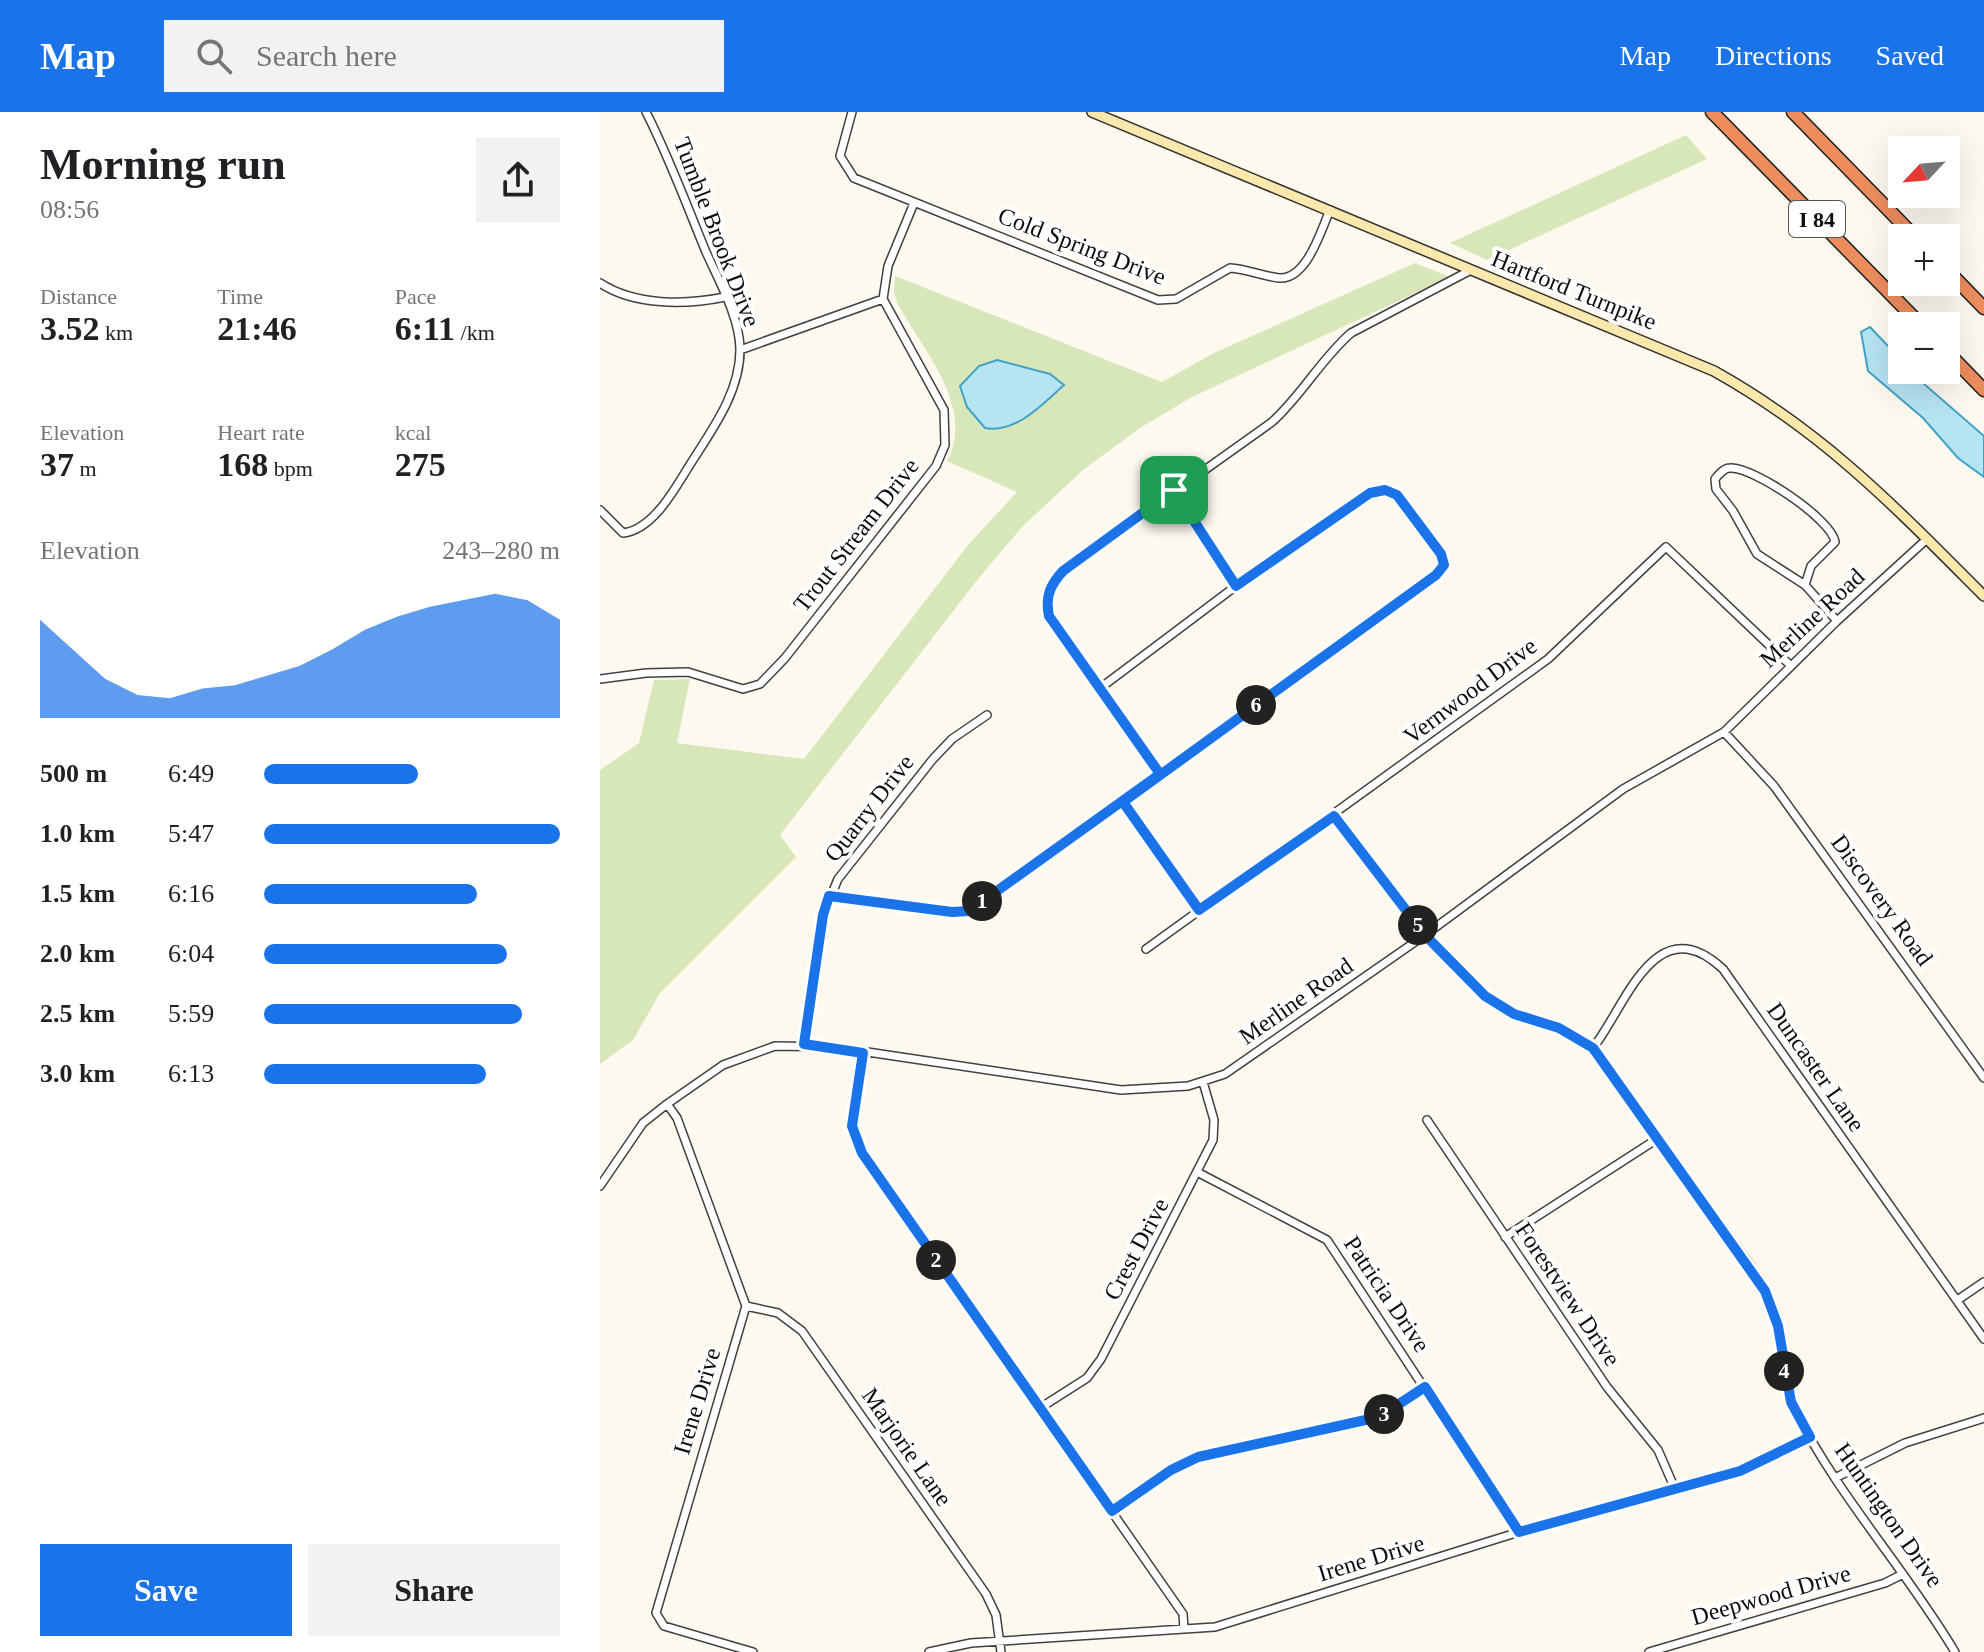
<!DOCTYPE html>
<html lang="en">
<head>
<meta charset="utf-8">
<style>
  :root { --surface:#fff; --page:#f2f2f2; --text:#202124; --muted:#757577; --accent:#1a73e8 }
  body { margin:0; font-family:"Times New Roman",serif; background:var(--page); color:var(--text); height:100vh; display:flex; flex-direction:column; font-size:30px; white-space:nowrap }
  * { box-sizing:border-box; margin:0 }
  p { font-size:26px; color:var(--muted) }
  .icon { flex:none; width:44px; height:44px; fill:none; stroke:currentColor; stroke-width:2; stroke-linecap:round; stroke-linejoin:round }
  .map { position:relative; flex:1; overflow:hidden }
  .sheet { display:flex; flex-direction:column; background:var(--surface); width:600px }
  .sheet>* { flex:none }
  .needle { width:52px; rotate:244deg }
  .controls { position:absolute; left:1288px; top:24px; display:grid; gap:16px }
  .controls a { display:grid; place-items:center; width:72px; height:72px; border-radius:0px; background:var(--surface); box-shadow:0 8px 32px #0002; font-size:40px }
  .pin { position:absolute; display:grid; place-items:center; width:68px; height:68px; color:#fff; margin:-34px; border-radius:16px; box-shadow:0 4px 12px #0006 }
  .km { position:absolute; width:40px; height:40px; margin:-20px; border-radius:50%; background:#222; color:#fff; font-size:22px; line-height:40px; text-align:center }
  .round { display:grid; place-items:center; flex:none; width:84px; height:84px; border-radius:0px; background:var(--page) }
  .headline { display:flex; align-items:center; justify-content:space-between; height:136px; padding:0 40px }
  h1 { font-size:44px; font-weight:700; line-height:60px }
  .figures { display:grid; grid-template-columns:repeat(3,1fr); gap:12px; height:136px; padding:8px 40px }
  .figures div { display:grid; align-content:center }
  .figures b { font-size:34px; font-weight:700 }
  .figures small { font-size:22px; font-weight:400 }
  .figures p { font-size:22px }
  .chart { height:224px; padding:16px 40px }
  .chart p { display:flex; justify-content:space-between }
  .chart svg { width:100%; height:144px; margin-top:8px; fill:var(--accent); opacity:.7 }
  .button { display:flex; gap:16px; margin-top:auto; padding:16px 40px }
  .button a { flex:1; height:92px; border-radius:0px; background:var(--accent); color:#fff; font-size:32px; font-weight:700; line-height:92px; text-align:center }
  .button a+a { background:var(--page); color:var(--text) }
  ul { padding:0 40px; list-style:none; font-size:26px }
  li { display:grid; grid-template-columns:128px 96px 1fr; align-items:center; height:60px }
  li i { height:20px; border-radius:10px; background:var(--accent) }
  header { display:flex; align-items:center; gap:48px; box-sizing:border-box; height:112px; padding:0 40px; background:var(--accent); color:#fff }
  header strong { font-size:38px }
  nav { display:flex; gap:44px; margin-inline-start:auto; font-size:28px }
  .search { width:560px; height:72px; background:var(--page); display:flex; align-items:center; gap:20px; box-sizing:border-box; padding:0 28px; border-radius:0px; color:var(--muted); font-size:30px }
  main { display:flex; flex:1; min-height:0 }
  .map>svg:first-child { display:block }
</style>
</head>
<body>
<header>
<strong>Map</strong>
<div class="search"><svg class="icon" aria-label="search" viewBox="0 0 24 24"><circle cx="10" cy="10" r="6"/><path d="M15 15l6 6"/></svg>Search here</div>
<nav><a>Map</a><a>Directions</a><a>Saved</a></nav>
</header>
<main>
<section class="sheet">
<div class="headline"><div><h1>Morning run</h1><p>08:56</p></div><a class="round"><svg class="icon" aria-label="share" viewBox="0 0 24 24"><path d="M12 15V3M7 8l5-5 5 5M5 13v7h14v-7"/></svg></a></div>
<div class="figures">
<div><p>Distance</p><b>3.52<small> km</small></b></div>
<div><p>Time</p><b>21:46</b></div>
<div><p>Pace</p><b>6:11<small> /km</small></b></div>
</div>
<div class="figures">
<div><p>Elevation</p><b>37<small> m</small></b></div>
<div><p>Heart rate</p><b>168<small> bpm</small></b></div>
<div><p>kcal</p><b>275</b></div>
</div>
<div class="chart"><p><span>Elevation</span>243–280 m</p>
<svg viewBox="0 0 160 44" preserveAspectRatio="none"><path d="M0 44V14L10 23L20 32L30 37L40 38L50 35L60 34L70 31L80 28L90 23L100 17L110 13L120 10L130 8L140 6L150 8L160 14V44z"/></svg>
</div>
<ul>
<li><b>500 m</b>6:49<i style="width:52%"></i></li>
<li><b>1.0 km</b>5:47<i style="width:100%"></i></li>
<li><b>1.5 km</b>6:16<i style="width:72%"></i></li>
<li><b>2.0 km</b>6:04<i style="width:82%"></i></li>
<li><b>2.5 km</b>5:59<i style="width:87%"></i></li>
<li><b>3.0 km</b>6:13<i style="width:75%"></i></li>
</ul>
<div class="button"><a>Save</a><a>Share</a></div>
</section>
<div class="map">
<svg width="1384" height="1540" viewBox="0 0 1384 1540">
  <rect width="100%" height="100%" fill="#fef9ef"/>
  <path fill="#d7e7ba" d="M1086,23L1107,47L887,148L850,131Z
    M815,151L850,165L592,285L540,316L483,358L422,415L378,467L180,723L196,745L60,881L33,928L0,952V658L39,631L54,568L90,567L77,631L204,647L368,433L417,380L347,349C376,297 323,237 298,193L294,181L295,164L562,270L612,242Z"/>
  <path fill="#b6e4f3" stroke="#41a2c6" stroke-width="2" d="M1270,215L1290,236L1302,258H1308L1384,324V365L1358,346L1323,306L1268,259L1261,220Z
    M397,248L450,262L464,273C444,291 416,322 385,316L367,295L360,274L379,254Z"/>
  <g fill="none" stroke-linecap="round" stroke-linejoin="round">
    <defs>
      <path id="minor" d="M252,0L240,44L254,66L558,188L576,187L630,156C647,157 662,164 679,166C707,168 721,118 730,98
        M0,171C35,194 86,193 125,185
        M140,238L283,187
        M574,378L636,474
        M0,398L23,421C51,418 72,382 86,359C108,323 140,283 140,238C140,206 119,169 106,140C87,94 69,45 46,0
        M1205,473L1211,454L1235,430C1232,407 1152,354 1130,356C1124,356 1119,362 1115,367L1116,377L1133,399L1157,442L1205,473L1237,509
        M0,567L46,561L88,560L143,577L160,572L185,546L336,354L345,333L344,298L283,187L288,154L314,91
        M1124,620L1174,674L1384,966
        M560,662L449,504C445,485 450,473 463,459L672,310C702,283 721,247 751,221L871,158
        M523,690L599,798
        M734,704L825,823L885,884L914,902L959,916L993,936L1151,1154C1162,1173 1173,1193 1178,1215C1183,1241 1181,1270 1193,1294C1236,1382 1305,1456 1355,1540
        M229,784L352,800L369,799L836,463L844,453L841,442L797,383L785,378L770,381L636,474L499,577
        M546,837L948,547L1066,435L1190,553
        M204,932L223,803L238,767L333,647L352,627L387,603
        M993,936C1026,894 1055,794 1123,857L1384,1227
        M263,941L252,1014L262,1041L583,1502L584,1517
        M67,992L77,1006L146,1194L56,1501L64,1514L153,1540
        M827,1008L1007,1275L1058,1338L1075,1377
        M599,1061L727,1128L919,1420
        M0,1074L43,1011L67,992L123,953L175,934L234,935L521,978L588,974L625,962L825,823L1023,677L1124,620L1237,509L1327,427
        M905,1125L1057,1027
        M1359,1187L1384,1170
        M146,1194L178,1201L202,1219L386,1482L396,1503L401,1540
        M440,1296L487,1266L501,1247L613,1028L614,1008L603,970
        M1237,1365L1305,1331L1384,1306
        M512,1399L571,1358L598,1345L779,1305L825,1275
        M329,1540L371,1531L615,1515L919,1420L1140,1359L1210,1325
        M1049,1540L1285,1471L1303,1462"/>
      <path id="secondary" d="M492,0L1114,259C1225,321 1295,395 1384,484"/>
      <path id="motorway" d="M1112,0L1322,214
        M1193,0L1316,126
        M1346,157L1384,196
        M1346,239L1384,278"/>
    </defs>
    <use href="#minor" stroke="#414141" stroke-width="10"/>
    <use href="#secondary" stroke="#303030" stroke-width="12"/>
    <use href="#motorway" stroke="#1f1f1f" stroke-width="15"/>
    <use href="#minor" stroke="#fff" stroke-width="7"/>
    <use href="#secondary" stroke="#fbe8ad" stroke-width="9"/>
    <use href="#motorway" stroke="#ed8d5e" stroke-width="12"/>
  </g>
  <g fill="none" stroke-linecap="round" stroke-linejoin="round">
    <defs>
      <path id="route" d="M574,378L463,459C450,473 445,485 449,504L560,662L369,799L352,800L229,784L223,803L204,932L263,941L252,1014L262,1041L512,1399L571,1358L598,1345L779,1305L825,1275L919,1420L1140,1359L1210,1325L1191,1290L1178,1214L1165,1179L993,936L959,916L914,902L885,884L825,823L734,704L599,798L523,690L836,463L844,453L841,442L797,383L785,378L770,381L636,474L574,378"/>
    </defs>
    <use href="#route" stroke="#fff" stroke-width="16"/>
    <use href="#route" stroke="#1a73e8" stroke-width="10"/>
  </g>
  <g text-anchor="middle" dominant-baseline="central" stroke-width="8" stroke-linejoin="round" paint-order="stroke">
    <rect fill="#fff" stroke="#565656" stroke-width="2" x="1189" y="89" width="56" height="36" rx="6"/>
    <g font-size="22" font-weight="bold" fill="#0e0e0e">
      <text x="1217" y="107">I 84</text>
    </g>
    <g font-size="24" fill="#0e0e0e" stroke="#fff">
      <text transform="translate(117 120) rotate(69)">Tumble Brook Drive</text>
      <text transform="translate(482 134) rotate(21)">Cold Spring Drive</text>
      <text transform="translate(974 178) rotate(22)">Hartford Turnpike</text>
      <text transform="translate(256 423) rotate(-52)">Trout Stream Drive</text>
      <text transform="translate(1212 506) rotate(-43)">Merline Road</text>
      <text transform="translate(870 579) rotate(-37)">Vernwood Drive</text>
      <text transform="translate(269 696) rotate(-52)">Quarry Drive</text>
      <text transform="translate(1282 788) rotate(54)">Discovery Road</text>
      <text transform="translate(696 889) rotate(-35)">Merline Road</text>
      <text transform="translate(1216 955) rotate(55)">Duncaster Lane</text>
      <text transform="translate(536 1137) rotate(-62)">Crest Drive</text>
      <text transform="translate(787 1182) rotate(56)">Patricia Drive</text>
      <text transform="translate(968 1182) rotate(56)">Forestview Drive</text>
      <text transform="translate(97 1289) rotate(-73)">Irene Drive</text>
      <text transform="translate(307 1335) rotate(55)">Marjorie Lane</text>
      <text transform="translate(1289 1403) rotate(55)">Huntington Drive</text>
      <text transform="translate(771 1446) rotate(-17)">Irene Drive</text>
      <text transform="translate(1171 1483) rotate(-16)">Deepwood Drive</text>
    </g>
  </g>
</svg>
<div class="controls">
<a><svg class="needle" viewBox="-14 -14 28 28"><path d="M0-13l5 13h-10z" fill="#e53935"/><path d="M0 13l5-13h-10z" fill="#757577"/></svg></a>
<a>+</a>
<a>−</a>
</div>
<div class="pin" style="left:574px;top:378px;background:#1e9e55"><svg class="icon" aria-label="arrive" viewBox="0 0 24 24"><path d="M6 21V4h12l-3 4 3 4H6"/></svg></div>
<b class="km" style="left:382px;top:789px">1</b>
<b class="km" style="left:336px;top:1148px">2</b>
<b class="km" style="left:784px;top:1302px">3</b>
<b class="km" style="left:1184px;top:1259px">4</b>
<b class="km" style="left:818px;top:813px">5</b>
<b class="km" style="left:656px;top:593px">6</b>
</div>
</main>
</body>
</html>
